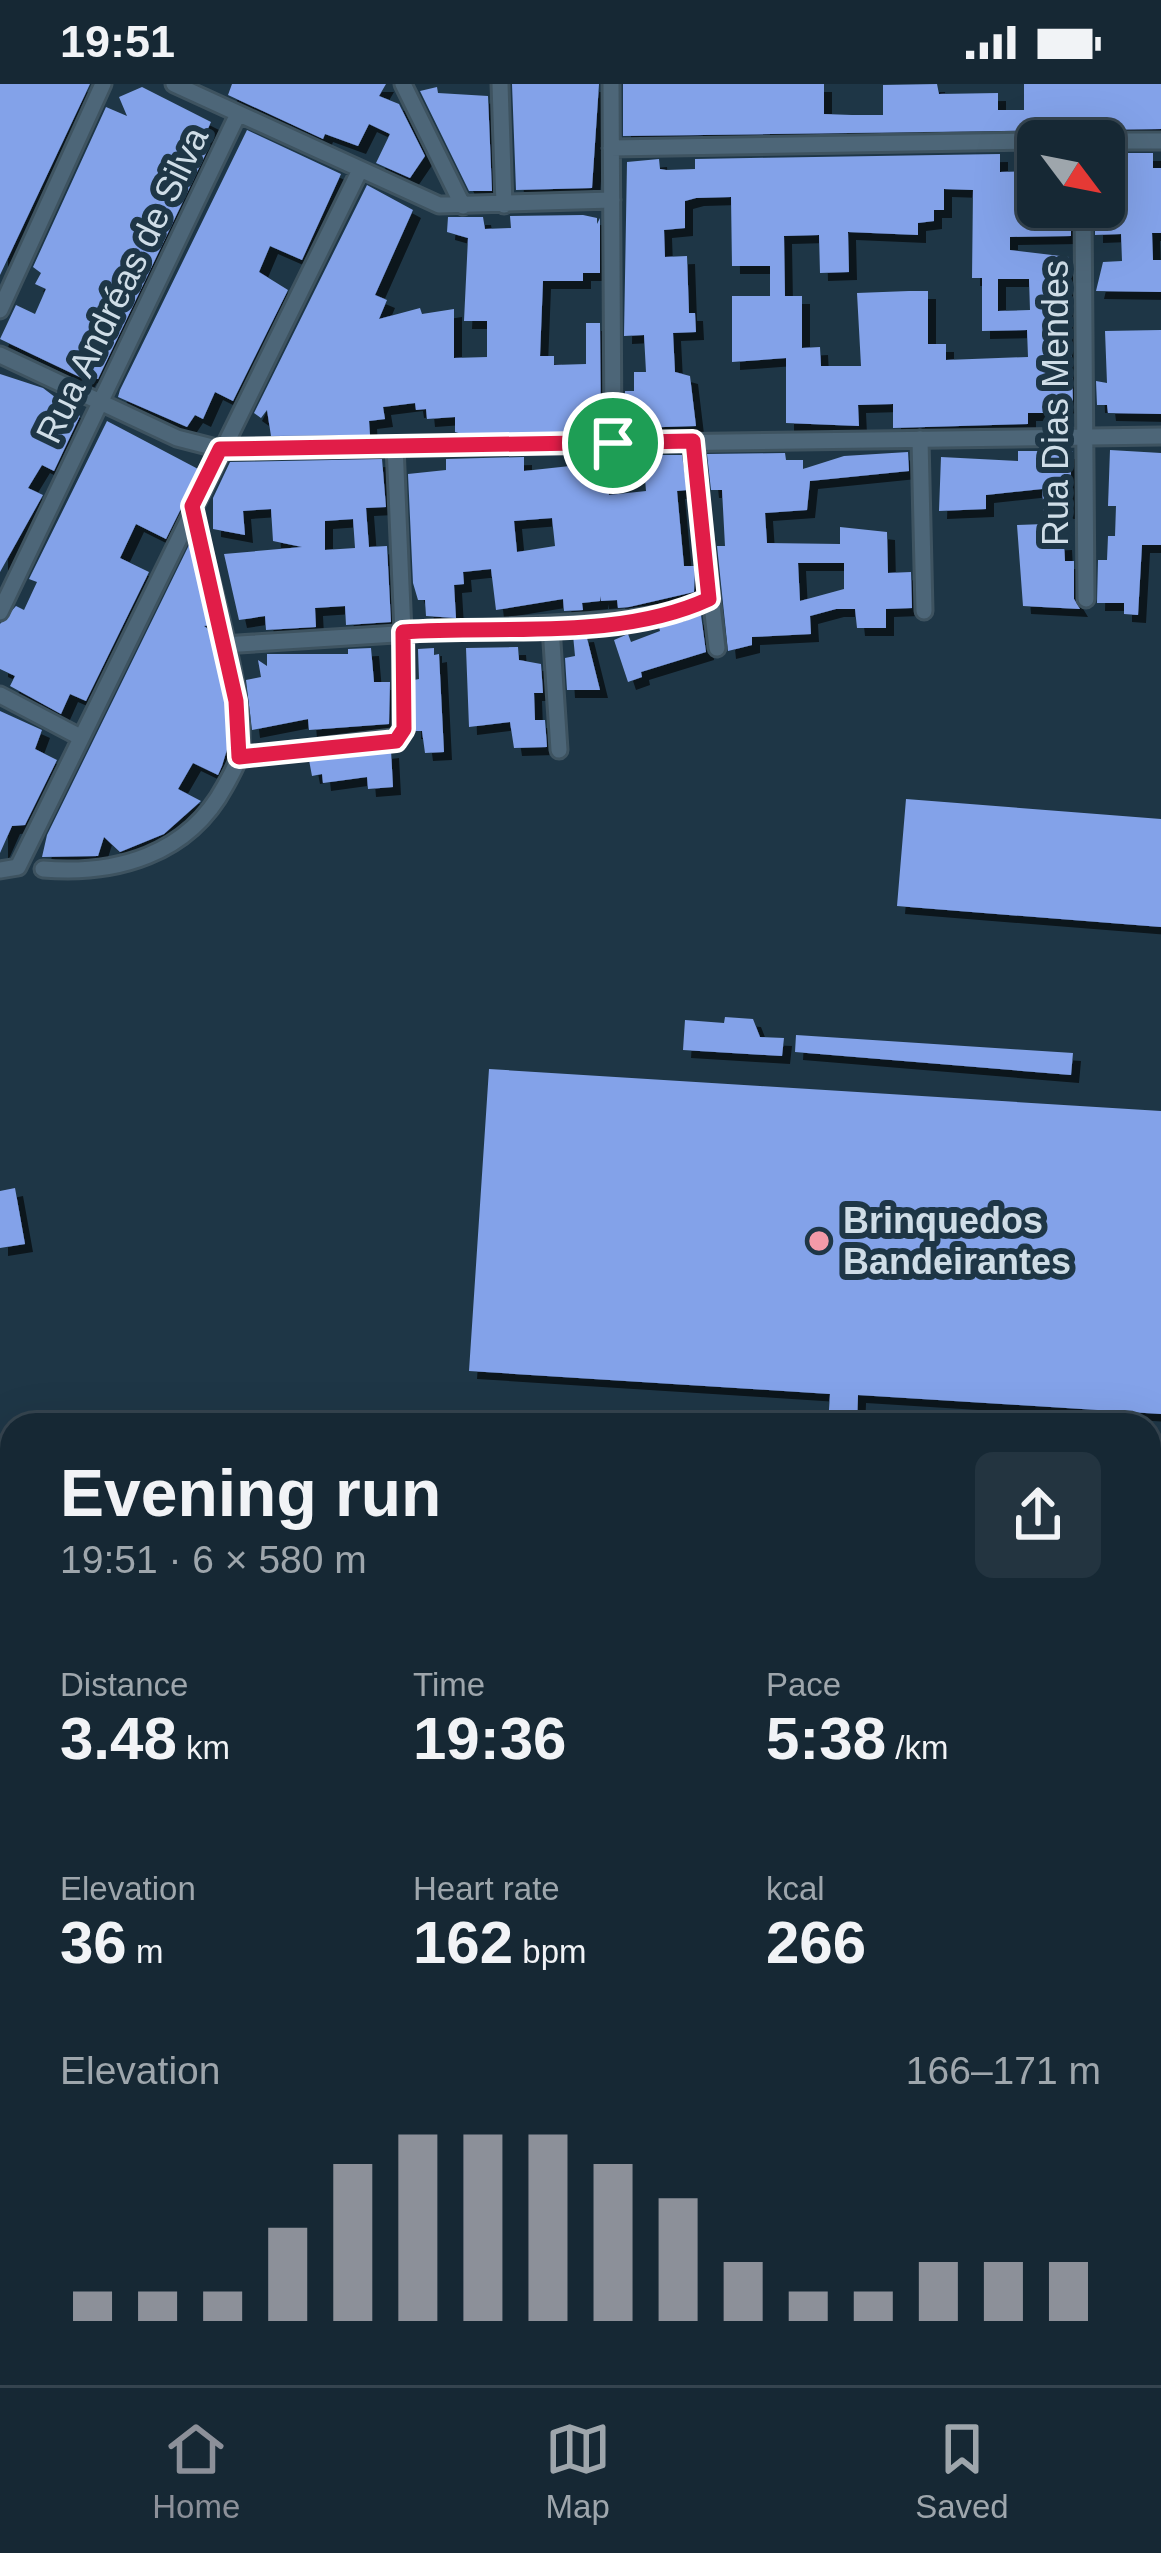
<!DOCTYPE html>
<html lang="en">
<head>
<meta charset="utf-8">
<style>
  :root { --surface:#162834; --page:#233440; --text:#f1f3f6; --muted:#9ea6ac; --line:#35444f; --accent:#8c9099 }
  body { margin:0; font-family:Helvetica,sans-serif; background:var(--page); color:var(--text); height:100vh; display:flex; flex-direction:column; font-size:45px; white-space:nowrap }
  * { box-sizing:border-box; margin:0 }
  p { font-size:39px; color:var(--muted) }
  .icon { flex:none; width:66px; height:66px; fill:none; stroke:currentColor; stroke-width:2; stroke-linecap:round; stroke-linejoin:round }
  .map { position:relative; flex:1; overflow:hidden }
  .drawer { position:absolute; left:0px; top:1329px; width:1161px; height:972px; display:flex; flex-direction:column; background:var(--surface); border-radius:36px 36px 0 0; box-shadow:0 12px 48px #0002,0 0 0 3px var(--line) }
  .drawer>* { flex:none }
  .needle { width:78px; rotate:122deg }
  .fabs { position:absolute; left:1017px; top:36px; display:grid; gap:24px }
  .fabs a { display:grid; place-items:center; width:108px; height:108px; border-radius:18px; background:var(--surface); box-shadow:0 12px 48px #0002,0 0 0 3px var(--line); font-size:60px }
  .pin { position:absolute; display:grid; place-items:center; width:102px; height:102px; color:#fff; margin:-51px; border:6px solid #fff; border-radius:50%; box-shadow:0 3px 12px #0007 }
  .round { display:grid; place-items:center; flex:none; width:126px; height:126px; border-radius:18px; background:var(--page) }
  .overview { display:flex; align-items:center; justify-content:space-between; height:204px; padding:0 60px }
  h1 { font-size:66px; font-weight:700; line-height:90px }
  .figures { display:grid; grid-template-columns:repeat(3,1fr); gap:18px; height:204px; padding:12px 60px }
  .figures div { display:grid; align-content:center }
  .figures b { font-size:60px; font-weight:700 }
  .figures small { font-size:33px; font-weight:400 }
  .figures p { font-size:33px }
  .chart { height:336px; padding:24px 60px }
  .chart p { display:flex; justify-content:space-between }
  .chart svg { width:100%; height:216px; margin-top:12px; stroke:var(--accent); stroke-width:6 }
  .status { display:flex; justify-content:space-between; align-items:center; height:84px; padding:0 60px; background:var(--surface); direction:ltr }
  .status svg { height:33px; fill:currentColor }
  .menu { display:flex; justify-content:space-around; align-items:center; height:168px; border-top:3px solid var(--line); background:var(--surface); font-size:33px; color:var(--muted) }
  .menu a { display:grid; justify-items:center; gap:6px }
  .menu .selected { color:var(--accent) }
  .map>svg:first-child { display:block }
</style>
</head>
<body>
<div class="status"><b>19:51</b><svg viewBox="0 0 49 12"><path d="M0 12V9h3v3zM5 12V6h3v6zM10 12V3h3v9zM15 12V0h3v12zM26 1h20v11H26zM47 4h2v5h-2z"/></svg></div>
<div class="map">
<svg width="1161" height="2301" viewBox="0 0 1161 2301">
  <defs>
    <filter id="shadow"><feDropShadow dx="8" dy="8" stdDeviation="0" flood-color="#0009"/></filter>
  </defs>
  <rect width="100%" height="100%" fill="#1e3646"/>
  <path fill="#58498c" d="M12,1505V1773L0,1772V1512Z
    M1149,1962L1161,1964V2241L1149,2247Z
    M790,2289H1079L1059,2301H787Z"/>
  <path fill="#83a2e9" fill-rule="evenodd" filter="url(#shadow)" d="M0,0H90L0,191Z
    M232,0H386L379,12L399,20L425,72L410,94L376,79L390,50L369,40L358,62L325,50L323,55L228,11Z
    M512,0H599L592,104L516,106Z
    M623,0H824V30L852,31H883V1L937,0L939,10L998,9V26H1024V0H1161V45L623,52Z
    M142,3L211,38L201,60L209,63L98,295L89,291L86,296L0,255L16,221L35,230L46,205L35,200L41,189L33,183L106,23L127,32L119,13Z
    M437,3L438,9L488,12L492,107H469L420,7Z
    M247,46L341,90L302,176L270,162L259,188L288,206L233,317L215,308L203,335L195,331L187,343L118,313L120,306Z
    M1104,69H1153V84H1161V149H1152L1153,176H1161V208L1096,207L1103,178L1122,177L1121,150L1095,151V123H1104Z
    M1000,70V88L1036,87L1038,123H1071V152L1010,153V166L1069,173L1073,321L1054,322L1055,329H1028V340L893,344V320L858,321L859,342L786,339V274L732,278V212H770V182H732L731,113L696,114L685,117V144L664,146L665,173L687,172L689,229H695L696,248L673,249L675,288L690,292L696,342L633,344L625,331V307H634V288H646L644,251L624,252L627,78L659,75L660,85L666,86L695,85V75ZM944,105L973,106L972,194H982V247L1027,246L1028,273L946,276V260H928V207H909L857,209L861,282H821L820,263L802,264V212H785L784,152L819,151L820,189L849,188L848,148L918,151V139L934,137V126H944ZM998,195H1029L1030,226L998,227Z
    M367,101L413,126L375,211L387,216L379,235L420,224L422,230L454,225V274L487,273V237H464L468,154L447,148L448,133H483L485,145L511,144L510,132L583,131L597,134V140L600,134V189H583V197H543L540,272H554V281L586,280V239H600L601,348L462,350L455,348V333L427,335L426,325L416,326L415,319L383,323L385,335L369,337L370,351L271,352L267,326L261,334L254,329Z
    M1161,246V330L1108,329L1107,321H1097L1096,297L1107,299L1105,247Z
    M0,290L43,304L80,332L54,387L42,381L28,404L43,411L0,488Z
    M107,337L200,386L166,455L136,440L120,474L149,488L86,617L70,610L61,630L10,602L15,592L0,585V540L16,522L24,526L37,498L29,495Z
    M1110,366L1161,369V461H1142L1138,531L1124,530V519H1097L1098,476H1107L1108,452H1115L1116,422H1108Z
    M1018,367H1073L1067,427L1044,428L1042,405L986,411V425L939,427L941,373L1018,377Z
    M908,368L909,387L810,397L807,426L765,429L767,459L840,460V443L887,448L888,489L911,488L912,524L886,525V544H857L855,525H836L810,532L811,550L752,553V561L728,567L717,462H725L722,406H711L707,370L785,369L786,376H803V385L844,372ZM798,479H844V505L800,517Z
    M643,371H682L687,406L677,407L684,482H695L694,508L629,523L618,524L617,516L601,517L600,512V517L582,519L583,526L564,527L563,515L496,526L491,485L463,488L464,500L454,501L456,534L426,532L425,516H418L413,499L408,390L446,386V375L524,373V387L570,382V374L606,372L609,411L646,407ZM552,434L555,462L517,468L514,437Z
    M382,375L386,423L366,424L369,463L387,462L391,538L346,541L345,522L315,524L316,543L266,546L265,532L239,536L224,470L302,463L273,457L271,425L243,427L245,451L213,445V414L230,378ZM353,435L355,464L325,466V437Z
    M1045,440L1046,459L1064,458L1065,477H1074V515L1080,525L1023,522L1017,441Z
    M189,461L210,541L204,542L211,547L224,608L229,659L222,682L218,691L193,679L178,705L201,717L164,750L120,768L104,753L98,772L42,773L47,751Z
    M701,531L706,568L641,588L642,593L628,598L614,556L628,550L631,558L660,547L659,543Z
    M586,550L600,606H567L565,574L575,572L573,551Z
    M518,563L519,576L541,580L543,609H534L535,636H545L547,663L514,664L510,638L469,643L466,564Z
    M371,564L374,598H390L389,640L309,646L308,635L252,646L246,596L261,593L258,576L267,582V570H348V565Z
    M434,564V571L439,570L444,668L425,669L422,647H413L414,596L419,595L418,565Z
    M0,627L42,646L35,665L57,676L25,741L12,742L0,769Z
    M391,666L393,703L368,705L367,693L323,699L322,690L312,692L309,676Z
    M906,715L1161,735V843L897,822Z
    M725,933L753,935L760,953L784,954L782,972L683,966L685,936L724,939Z
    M796,951L1073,969L1071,991L795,968Z
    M489,985L1161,1027V1330L858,1311L857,1341H828L830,1310L469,1287Z
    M15,1104L25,1160L0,1164V1107Z"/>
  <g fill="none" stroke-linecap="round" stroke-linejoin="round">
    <defs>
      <path id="street" d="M174,0L439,121L612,116
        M403,0L463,122
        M500,0L504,121
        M611,0L613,359
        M1055,57H1161
        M611,64L1038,57
        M1083,123L1086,515
        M0,226L103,0
        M0,271L177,354L220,365L1161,352
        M920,355L924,527
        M693,357L717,564
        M0,528L238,30
        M551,543L559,666
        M223,561L630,535L682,527L708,515
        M0,611L80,653
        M239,673L401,653L403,548L395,362
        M43,785C116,791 188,771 225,702C232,689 241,675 241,659C243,601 206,484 192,422
        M0,786L18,783L359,88
        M0,1890L12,1859
        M0,2140L12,2148
        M0,2244L12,2236
        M207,2289L213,2301
        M394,2289L401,2301
        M571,2289L578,2301
        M699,2301L703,2289"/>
      <path id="secondary" d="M1149,2301L1161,2296"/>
    </defs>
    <use href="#street" stroke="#3e5360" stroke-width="21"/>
    <use href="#secondary" stroke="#3e5360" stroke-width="27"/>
    <use href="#street" stroke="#4d6678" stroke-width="15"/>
    <use href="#secondary" stroke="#4d6678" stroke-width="21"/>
  </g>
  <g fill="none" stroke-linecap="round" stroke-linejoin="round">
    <defs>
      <path id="route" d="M693,357L709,515C618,557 501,541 403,548L404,645L396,657L239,673L236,617L192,422L220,365Z"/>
    </defs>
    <use href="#route" stroke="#fff" stroke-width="24"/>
    <use href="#route" stroke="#e11d48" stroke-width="15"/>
  </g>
  <circle fill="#f39aa8" stroke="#1e3646" stroke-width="4.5" cx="819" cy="1157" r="12"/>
  <g text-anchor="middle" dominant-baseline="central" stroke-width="12" stroke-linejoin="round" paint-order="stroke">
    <g font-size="36" fill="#cfdde7" stroke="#1e3646">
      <text transform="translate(122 201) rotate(-64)">Rua Andréas de Silva</text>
      <text transform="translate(1055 319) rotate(-90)">Rua Dias Mendes</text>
    </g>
    <g font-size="36" font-weight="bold" fill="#cfdde7" stroke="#1e3646" text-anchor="start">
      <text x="843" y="1136">Brinquedos<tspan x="843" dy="41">Bandeirantes</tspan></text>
    </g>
  </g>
</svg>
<div class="fabs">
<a><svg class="needle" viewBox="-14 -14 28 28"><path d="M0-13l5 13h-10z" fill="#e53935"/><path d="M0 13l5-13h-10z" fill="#9ea6ac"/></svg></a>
</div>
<div class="pin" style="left:613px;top:359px;background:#1e9e55"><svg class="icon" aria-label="arrive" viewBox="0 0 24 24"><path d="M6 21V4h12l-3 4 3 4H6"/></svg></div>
<section class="drawer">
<div class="overview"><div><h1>Evening run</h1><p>19:51 · 6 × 580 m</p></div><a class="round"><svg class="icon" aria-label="share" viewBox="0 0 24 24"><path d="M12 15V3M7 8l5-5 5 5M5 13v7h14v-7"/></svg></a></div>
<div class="figures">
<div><p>Distance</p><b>3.48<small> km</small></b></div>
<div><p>Time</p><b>19:36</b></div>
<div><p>Pace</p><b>5:38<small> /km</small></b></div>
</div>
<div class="figures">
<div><p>Elevation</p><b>36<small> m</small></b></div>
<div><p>Heart rate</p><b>162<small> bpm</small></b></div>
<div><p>kcal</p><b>266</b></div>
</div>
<div class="chart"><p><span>Elevation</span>166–171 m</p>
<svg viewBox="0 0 160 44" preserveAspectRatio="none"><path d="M5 44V38M15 44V38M25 44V38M35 44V25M45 44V12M55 44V6M65 44V6M75 44V6M85 44V12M95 44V19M105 44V32M115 44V38M125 44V38M135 44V32M145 44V32M155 44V32"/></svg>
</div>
</section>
</div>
<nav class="menu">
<a class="selected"><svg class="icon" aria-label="home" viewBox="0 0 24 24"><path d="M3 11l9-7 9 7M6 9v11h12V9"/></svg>Home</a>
<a><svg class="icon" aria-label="map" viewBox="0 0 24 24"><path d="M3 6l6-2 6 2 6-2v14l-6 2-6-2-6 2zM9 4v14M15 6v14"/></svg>Map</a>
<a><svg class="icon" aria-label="saved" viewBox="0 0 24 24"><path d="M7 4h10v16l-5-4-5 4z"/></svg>Saved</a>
</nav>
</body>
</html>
